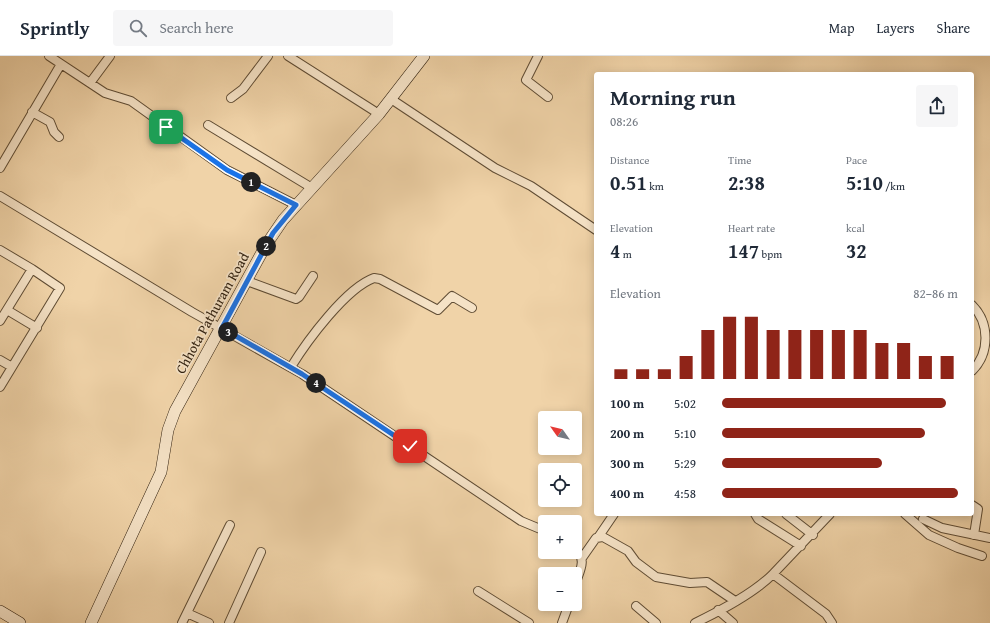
<!DOCTYPE html>
<html lang="en">
<head>
<meta charset="utf-8">
<style>
  :root { --surface:#fff; --page:#f6f6f7; --text:#1f2937; --muted:#747a83; --line:#e0e1e3; --accent:#8f2418 }
  body { margin:0; font-family:"Gentium Book Plus",serif; background:var(--page); color:var(--text); height:100vh; display:flex; flex-direction:column; font-size:15px; white-space:nowrap }
  * { box-sizing:border-box; margin:0 }
  p { font-size:13px; color:var(--muted) }
  .icon { flex:none; width:22px; height:22px; fill:none; stroke:currentColor; stroke-width:2; stroke-linecap:round; stroke-linejoin:round }
  .map { position:relative; flex:1; overflow:hidden }
  .drawer { position:absolute; left:594px; top:16px; width:380px; height:444px; display:flex; flex-direction:column; background:var(--surface); border-radius:4px; box-shadow:0 2px 10px #0003 }
  .drawer>* { flex:none }
  .needle { width:26px; rotate:304deg }
  .controls { position:absolute; left:538px; top:355px; display:grid; gap:8px }
  .controls a { display:grid; place-items:center; width:44px; height:44px; border-radius:4px; background:var(--surface); box-shadow:0 2px 10px #0003; font-size:20px }
  .pin { position:absolute; display:grid; place-items:center; width:34px; height:34px; color:#fff; margin:-17px; border-radius:8px; box-shadow:0 2px 6px #0006 }
  .km { position:absolute; width:20px; height:20px; margin:-10px; border-radius:50%; background:#222; color:#fff; font-size:11px; line-height:20px; text-align:center }
  .round { display:grid; place-items:center; flex:none; width:42px; height:42px; border-radius:4px; background:var(--page) }
  .head { display:flex; align-items:center; justify-content:space-between; height:68px; padding:0 16px }
  h1 { font-size:22px; font-weight:600; line-height:30px }
  .metrics { display:grid; grid-template-columns:repeat(3,1fr); gap:6px; height:68px; padding:4px 16px }
  .metrics div { display:grid; align-content:center }
  .metrics b { font-size:20px; font-weight:600 }
  .metrics small { font-size:11px; font-weight:400 }
  .metrics p { font-size:11px }
  .chart { height:112px; padding:8px 16px }
  .chart p { display:flex; justify-content:space-between }
  .chart svg { width:100%; height:72px; margin-top:4px; stroke:var(--accent); stroke-width:6 }
  ul { padding:0 16px; list-style:none; font-size:13px }
  li { display:grid; grid-template-columns:64px 48px 1fr; align-items:center; height:30px }
  li i { height:10px; border-radius:5px; background:var(--accent) }
  header { display:flex; align-items:center; gap:24px; box-sizing:border-box; height:56px; padding:0 20px; background:var(--surface); border-bottom:1px solid var(--line) }
  header strong { font-size:19px }
  nav { display:flex; gap:22px; margin-inline-start:auto; font-size:14px }
  .search { width:280px; height:36px; background:var(--page); display:flex; align-items:center; gap:10px; box-sizing:border-box; padding:0 14px; border-radius:4px; color:var(--muted); font-size:15px }
  .map>svg:first-child { display:block }
</style>
</head>
<body>
<header>
<strong>Sprintly</strong>
<div class="search"><svg class="icon" aria-label="search" viewBox="0 0 24 24"><circle cx="10" cy="10" r="6"/><path d="M15 15l6 6"/></svg>Search here</div>
<nav><a>Map</a><a>Layers</a><a>Share</a></nav>
</header>
<div class="map">
<svg width="990" height="567" viewBox="0 0 990 567">
  <rect width="100%" height="100%" fill="#f0d3a8"/>
  <filter id="stains"><feTurbulence type="fractalNoise" baseFrequency=".005" numOctaves="4"/><feColorMatrix values="0 0 0 0 .2 0 0 0 0 .09 0 0 0 0 .02 0 0 0 .5 -.17"/></filter>
  <radialGradient id="worn" r=".72"><stop offset=".6" stop-color="#630" stop-opacity="0"/><stop offset="1" stop-color="#630" stop-opacity=".3"/></radialGradient>
  <g fill="none" stroke-linecap="round" stroke-linejoin="round">
    <defs>
      <path id="street" d="M49,0L105,37L131,45L227,114L296,149
        M288,0L379,58
        M538,0L526,24L548,41
        M90,27L110,0
        M231,42L243,33L268,0
        M391,43L495,112L531,130L596,174
        M32,56L50,66L54,76L59,81
        M208,69L312,132
        M0,112L61,8
        M0,140L192,256L302,318L521,465L545,475
        M0,194L32,213
        M247,225L296,243L299,241L313,220
        M972,249C990,267 990,297 972,315
        M7,254L37,272
        M0,265L32,213L60,232L0,331
        M0,304L12,311
        M291,311C307,285 346,232 374,222L380,223L438,254L452,240L472,252
        M972,449L978,453L974,479
        M755,458L758,463L801,490
        M786,458L813,479
        M830,458L773,518L826,558L832,567
        M905,458L929,479L958,492L982,500
        M923,463L942,472L990,482
        M599,480L614,458
        M575,493C588,503 579,516 575,529
        M582,502L596,482L603,481L628,495L636,506L656,521L690,527L707,526L735,545
        M478,535L529,567
        M636,550L656,567
        M718,554L733,567
        M187,557L209,567
        M182,567L230,469
        M229,567L261,496
        M562,567L569,548
        M695,567C720,555 754,537 773,518"/>
      <path id="secondary" d="M0,555L20,567
        M91,567L161,416L168,374L175,355L266,189L283,164L379,58L424,0"/>
    </defs>
    <use href="#street" stroke="#5f4c34" stroke-width="10"/>
    <use href="#secondary" stroke="#2f1f0e" stroke-width="12"/>
    <use href="#street" stroke="#f5e2c6" stroke-width="8"/>
    <use href="#secondary" stroke="#f5e2c6" stroke-width="11"/>
  </g>
  <g fill="none" stroke-linecap="round" stroke-linejoin="round">
    <defs>
      <path id="route" d="M166,71L227,114L296,149L273,177L222,272L302,318L410,390"/>
    </defs>
    <use href="#route" stroke="#fff" stroke-width="8"/>
    <use href="#route" stroke="#1a73e8" stroke-width="5"/>
  </g>
  <g text-anchor="middle" dominant-baseline="central" stroke-width="3.5" stroke-linejoin="round" paint-order="stroke">
    <g font-size="14" fill="#2f1f0e" stroke="#f5e2c6">
      <text transform="translate(212 257) rotate(-61)">Chhota Pathuram Road</text>
    </g>
  </g>
  <rect width="100%" height="100%" filter="url(#stains)"/>
  <rect width="100%" height="100%" fill="url(#worn)"/>
</svg>
<div class="controls">
<a><svg class="needle" viewBox="-14 -14 28 28"><path d="M0-13l5 13h-10z" fill="#e53935"/><path d="M0 13l5-13h-10z" fill="#747a83"/></svg></a>
<a><svg class="icon" aria-label="locate" viewBox="0 0 24 24"><circle cx="12" cy="12" r="6"/><path d="M12 2v4M12 18v4M2 12h4M18 12h4"/></svg></a>
<a>+</a>
<a>−</a>
</div>
<div class="pin" style="left:166px;top:71px;background:#1e9e55"><svg class="icon" aria-label="arrive" viewBox="0 0 24 24"><path d="M6 21V4h12l-3 4 3 4H6"/></svg></div>
<div class="pin" style="left:410px;top:390px;background:#d93025"><svg class="icon" aria-label="check" viewBox="0 0 24 24"><path d="M5 12l5 5 9-10"/></svg></div>
<b class="km" style="left:251px;top:126px">1</b>
<b class="km" style="left:266px;top:190px">2</b>
<b class="km" style="left:228px;top:276px">3</b>
<b class="km" style="left:316px;top:327px">4</b>
<section class="drawer">
<div class="head"><div><h1>Morning run</h1><p>08:26</p></div><a class="round"><svg class="icon" aria-label="share" viewBox="0 0 24 24"><path d="M12 15V3M7 8l5-5 5 5M5 13v7h14v-7"/></svg></a></div>
<div class="metrics">
<div><p>Distance</p><b>0.51<small> km</small></b></div>
<div><p>Time</p><b>2:38</b></div>
<div><p>Pace</p><b>5:10<small> /km</small></b></div>
</div>
<div class="metrics">
<div><p>Elevation</p><b>4<small> m</small></b></div>
<div><p>Heart rate</p><b>147<small> bpm</small></b></div>
<div><p>kcal</p><b>32</b></div>
</div>
<div class="chart"><p><span>Elevation</span>82–86 m</p>
<svg viewBox="0 0 160 44" preserveAspectRatio="none"><path d="M5 44V38M15 44V38M25 44V38M35 44V30M45 44V14M55 44V6M65 44V6M75 44V14M85 44V14M95 44V14M105 44V14M115 44V14M125 44V22M135 44V22M145 44V30M155 44V30"/></svg>
</div>
<ul>
<li><b>100 m</b>5:02<i style="width:95%"></i></li>
<li><b>200 m</b>5:10<i style="width:86%"></i></li>
<li><b>300 m</b>5:29<i style="width:68%"></i></li>
<li><b>400 m</b>4:58<i style="width:100%"></i></li>
</ul>
</section>
</div>
</body>
</html>
